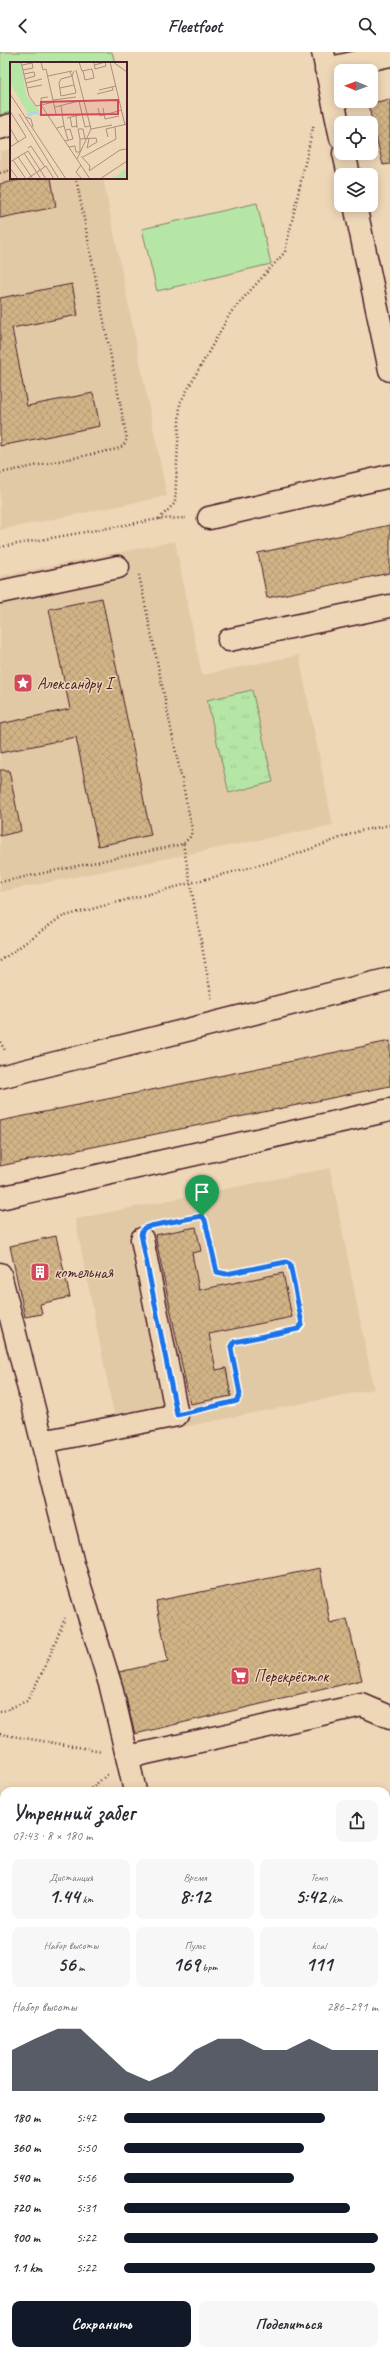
<!DOCTYPE html>
<html lang="ru">
<head>
<meta charset="utf-8">
<style>
  :root { --surface:#fff; --page:#f7f7f7; --text:#2b2b33; --muted:#7c7c81; --accent:#111827 }
  body { margin:0; font-family:Caveat,sans-serif; background:var(--page); color:var(--text); height:100vh; display:flex; flex-direction:column; font-size:15px; white-space:nowrap }
  * { box-sizing:border-box; margin:0 }
  p { font-size:13px; color:var(--muted) }
  .icon { flex:none; width:22px; height:22px; fill:none; stroke:currentColor; stroke-width:2; stroke-linecap:round; stroke-linejoin:round }
  .map { position:relative; flex:1; overflow:hidden }
  .details { position:absolute; left:0px; top:1735px; width:390px; height:568px; display:flex; flex-direction:column; background:var(--surface); border-radius:12px 12px 0 0; box-shadow:0 2px 10px #0003 }
  .details>* { flex:none }
  .needle { width:26px; rotate:271deg }
  .controls { position:absolute; left:334px; top:12px; display:grid; gap:8px }
  .controls a { display:grid; place-items:center; width:44px; height:44px; border-radius:8px; background:var(--surface); box-shadow:0 2px 10px #0003; font-size:20px }
  .pin { position:absolute; display:grid; place-items:center; width:34px; height:34px; color:#fff; margin:-41px -17px; border-radius:50% 50% 50% 0; rotate:-45deg; box-shadow:0 0 4px #0007 }
  .pin .icon { rotate:45deg }
  .round { display:grid; place-items:center; flex:none; width:42px; height:42px; border-radius:8px; background:var(--page) }
  .headline { display:flex; align-items:center; justify-content:space-between; height:68px; padding:0 12px }
  h1 { font-size:22px; font-weight:600; line-height:30px }
  .figures { display:grid; grid-template-columns:repeat(3,1fr); gap:6px; height:68px; padding:4px 12px }
  .figures div { display:grid; align-content:center; border-radius:8px; background:var(--page); text-align:center }
  .figures b { font-size:20px; font-weight:600 }
  .figures small { font-size:11px; font-weight:400 }
  .figures p { font-size:11px }
  .chart { height:112px; padding:8px 12px }
  .chart p { display:flex; justify-content:space-between }
  .chart svg { width:100%; height:72px; margin-top:4px; fill:var(--accent); opacity:.7 }
  .cta { display:flex; gap:8px; margin-top:auto; padding:8px 12px }
  .cta a { flex:1; height:46px; border-radius:8px; background:var(--accent); color:#fff; font-size:16px; font-weight:600; line-height:46px; text-align:center }
  .cta a+a { background:var(--page); color:var(--text) }
  ul { padding:0 12px; list-style:none; font-size:13px }
  li { display:grid; grid-template-columns:64px 48px 1fr; align-items:center; height:30px }
  li i { height:10px; border-radius:5px; background:var(--accent) }
  header { display:flex; justify-content:space-between; align-items:center; height:52px; padding:0 12px; background:var(--surface); font-size:18px; font-weight:600 }
  .map>svg:first-child { display:block }
</style>
</head>
<body>
<header><svg class="icon" aria-label="back" viewBox="0 0 24 24"><path d="M15 5l-7 7 7 7"/></svg>Fleetfoot<svg class="icon" aria-label="search" viewBox="0 0 24 24"><circle cx="10" cy="10" r="6"/><path d="M15 15l6 6"/></svg></header>
<div class="map">
<svg width="390" height="2303" viewBox="0 0 390 2303">
  <defs>
    <pattern id="park-tufts" width="24" height="20" patternUnits="userSpaceOnUse"><rect width="24" height="20" fill="#b6e6a6"/><path d="M3 7l-1-3M5 7V3M7 7l1-3M15 17l-1-3M17 17v-4M19 17l1-3" fill="none" stroke="#9ec58f"/></pattern>
    <pattern id="building-cross-hatch" width="8" height="8" patternUnits="userSpaceOnUse"><rect width="8" height="8" fill="#d1b486"/><path d="M0 0l8 8M0 8l8-8" fill="none" stroke="#b59a74"/></pattern>
  </defs>
  <rect width="100%" height="100%" fill="#eed7b7"/>
  <filter id="ink" filterUnits="userSpaceOnUse"><feTurbulence type="fractalNoise" baseFrequency=".025" numOctaves="2"/><feDisplacementMap in="SourceGraphic" scale="8" xChannelSelector="R" yChannelSelector="G"/><feConvolveMatrix kernelMatrix="1 2 1 2 8 2 1 2 1" color-interpolation-filters="sRGB"/></filter>
  <g filter="url(#ink)">
    <path fill="#e2c9a6" d="M11,97V126H103L167,444L0,478V99Z
      M175,489L202,623L299,603L333,773L0,840V524Z
      M330,1116L374,1337L119,1388L75,1167Z"/>
    <path fill="#b6e6a6" stroke="#808268" d="M0,0H112L115,11H11V60L0,63Z
      M257,151L271,212L157,239L142,177Z"/>
    <path fill="url(#park-tufts)" stroke="#808268" d="M252,638L273,730L229,741L207,648Z"/>
    <path fill="url(#building-cross-hatch)" stroke="#4a1f2b" d="M390,47V112L383,113L368,52Z
      M29,126H51L56,155L0,166V132Z
      M72,232L78,263L12,276L27,354L93,341L100,374L0,394V246Z
      M390,473V521L267,546L258,501Z
      M102,546L151,783L98,794L76,685L0,701V672L70,657L49,557Z
      M0,718H9L21,779L0,784Z
      M390,989V1034L0,1114V1069Z
      M196,1175L201,1199L192,1201L199,1238L283,1221L292,1265L209,1282L216,1318L226,1316L231,1344L190,1352L155,1183Z
      M56,1184L70,1245L40,1252L42,1262L25,1265L10,1194Z
      M320,1516L330,1571L347,1567L362,1628L135,1682L119,1620L168,1609L156,1549Z"/>
    <g fill="none" stroke-linecap="round" stroke-linejoin="round">
      <defs>
        <path id="minor" d="M323,0L341,86
          M326,17L390,3
          M0,76L11,73
          M344,101L349,123
          M355,153L390,318
          M209,466L390,424
          M0,540L118,515
          M229,588L390,554
          M0,1025L390,927
          M0,1146L390,1058
          M0,1222L73,1512L111,1635L135,1739
          M42,1390L177,1363L142,1187
          M128,1705L362,1653L390,1665
          M0,1917L4,1916
          M386,2100L390,2098
          M0,2286L4,2285
          M94,2303L95,2299"/>
      </defs>
      <use href="#minor" stroke="#4a1f2b" stroke-width="25"/>
      <path stroke="#4a1f2b" stroke-width="2.5" stroke-dasharray="1 3" stroke-linecap="butt" d="M0,121L11,118
        M0,421L117,397L123,394L127,387L76,126
        M159,467L175,451L180,351L231,260L285,200L314,71
        M0,495L159,467L186,466
        M183,792L212,948
        M0,830L183,792L191,784L192,777L139,523
        M0,909L61,865L286,806L359,779L390,773
        M0,990L6,1000
        M158,1172L200,1164L204,1166L215,1216L217,1221L221,1222L286,1210L292,1215L303,1269L301,1275L234,1291L231,1296L240,1346L234,1351L199,1358
        M0,1660L27,1649L45,1615L65,1566
        M0,1682L102,1699
        M88,1739L108,1722
        M0,1826L4,1821
        M386,2073L390,2070"/>
      <use href="#minor" stroke="#eed7b7" stroke-width="22"/>
    </g>
  </g>
  <g fill="none" stroke-linecap="round" stroke-linejoin="round" filter="url(#ink)">
    <defs>
      <path id="route" d="M202,1164L205,1168L217,1220L226,1222L286,1210L290,1212L302,1272L298,1277L234,1290L231,1296L240,1342L237,1349L177,1363L141,1182L144,1176L150,1174Z"/>
    </defs>
    <use href="#route" stroke="#fff" stroke-width="8"/>
    <use href="#route" stroke="#1a73e8" stroke-width="5"/>
  </g>
  <defs>
    <symbol id="sight-square" viewBox="-11 -11 22 22"><rect x="-9" y="-9" width="18" height="18" rx="4" fill="#d1495b" stroke="#eed7b7"/><path d="M0-6L1.8-2.2L6-1.7L2.9 1.2L3.7 5.4L0 3.3L-3.7 5.4L-2.9 1.2L-6-1.7L-1.8-2.2Z" fill="#fff"/></symbol>
    <symbol id="building-square" viewBox="-11 -11 22 22"><rect x="-9" y="-9" width="18" height="18" rx="4" fill="#d1495b" stroke="#eed7b7"/><path d="M-4-6H4V6H1V3H-1V6H-4ZM-2.5-4.3h1.7v1.8h-1.7ZM.8-4.3h1.7v1.8H.8ZM-2.5-1h1.7V.8h-1.7ZM.8-1h1.7V.8H.8Z" fill="#fff"/></symbol>
    <symbol id="supermarket-square" viewBox="-11 -11 22 22"><rect x="-9" y="-9" width="18" height="18" rx="4" fill="#d1495b" stroke="#eed7b7"/><path d="M-6-5.5h2.5l.6 2H6L4.5 2H-2.5L-4.4-4H-6ZM-1.5 3.2a1.3 1.3 0 1 0 .1 0ZM3 3.2a1.3 1.3 0 1 0 .1 0Z" fill="#fff"/></symbol>
  </defs>
  <g fill-rule="evenodd">
    <use href="#sight-square" x="12" y="620" width="22" height="22"/>
    <use href="#building-square" x="29" y="1209" width="22" height="22"/>
    <use href="#supermarket-square" x="229" y="1613" width="22" height="22"/>
  </g>
  <g text-anchor="middle" dominant-baseline="central" stroke-width="3" stroke-linejoin="round" paint-order="stroke">
    <g font-size="17" fill="#4a1f2b" stroke="#eed7b7" text-anchor="start">
      <text x="37" y="631">Александру I</text>
      <text x="54" y="1220">котельная</text>
      <text x="254" y="1624">Перекрёсток</text>
    </g>
  </g>
  <g transform="translate(10 10)">
    <rect width="117" height="117" fill="#eed7b7"/>
    <path d="M0,0H11L17,35L30,49L20,55L0,21Z" fill="#b6e6a6"/>
    <path d="M117,105V117L101,115L108,113Z" fill="#b6e6a6"/>
    <path fill="none" stroke="#acd2f5" stroke-width="2" d="M17,53L24,50L31,53"/>
    <path fill="none" stroke="#ac8d7f" stroke-width="1" d="M11,0L19,34L26,44L31,43L80,117M31,0L33,8L36,7L46,52M69,0L72,9L82,7L84,16L75,18L73,9M84,0L85,7L96,4L95,0M100,0L115,63M103,0L117,10M12,3L22,1L23,6L13,8M84,3L96,0M66,8L81,67L67,97M60,10L62,14L66,31L51,34L49,21L51,17L62,14L64,9M14,12L24,10L25,14L15,17M38,14L62,9M16,21L32,17M17,26L32,23M50,26L64,23M89,28L102,25M0,32L56,117M87,32L103,28L102,25L106,24M43,38L66,35M31,43L44,40M32,43L31,36L38,35M51,44L54,64M45,45L69,39L75,65L80,64M88,46L90,54L94,53M93,46L95,57L109,54M0,49L16,75L0,85M9,52L49,117M94,53L112,48M66,54L67,66M16,55L21,57L23,65M60,55L62,65L67,64M57,56L73,52M0,66L8,80M47,66L54,64L58,78M81,67L102,63M98,75L96,67L117,62M70,77L68,67H73L75,77M55,79L63,77L60,67L56,68M59,85L65,84L66,90H70V77L86,76L87,80L77,86L79,77M18,86L21,84L35,105M14,91L31,117M71,94L80,104L79,108M8,95L23,117M73,95L106,77L105,65M3,98L16,117M0,100L18,89L36,117M71,103L66,110L72,117M36,104L44,117M0,106L8,117M79,109L110,88L117,87M17,117L36,104M90,117L117,99"/>
    <path fill="#d1495b" fill-opacity="0.15" stroke="#d1495b" stroke-width="2" d="M108,38V52L31,53V40Z"/>
    <rect width="117" height="117" fill="none" stroke="#4a1f2b" stroke-width="2"/>
  </g>
</svg>
<div class="controls">
<a><svg class="needle" viewBox="-14 -14 28 28"><path d="M0-13l5 13h-10z" fill="#e53935"/><path d="M0 13l5-13h-10z" fill="#7c7c81"/></svg></a>
<a><svg class="icon" aria-label="locate" viewBox="0 0 24 24"><circle cx="12" cy="12" r="6"/><path d="M12 2v4M12 18v4M2 12h4M18 12h4"/></svg></a>
<a><svg class="icon" aria-label="layers" viewBox="0 0 24 24"><path d="M12 4l9 5-9 5-9-5zM3 14l9 5 9-5"/></svg></a>
</div>
<div class="pin" style="left:202px;top:1164px;background:#1e9e55"><svg class="icon" aria-label="arrive" viewBox="0 0 24 24"><path d="M6 21V4h12l-3 4 3 4H6"/></svg></div>
<section class="details">
<div class="headline"><div><h1>Утренний забег</h1><p>07:43 · 8 × 180 m</p></div><a class="round"><svg class="icon" aria-label="share" viewBox="0 0 24 24"><path d="M12 15V3M7 8l5-5 5 5M5 13v7h14v-7"/></svg></a></div>
<div class="figures">
<div><p>Дистанция</p><b>1.44<small> km</small></b></div>
<div><p>Время</p><b>8:12</b></div>
<div><p>Темп</p><b>5:42<small> /km</small></b></div>
</div>
<div class="figures">
<div><p>Набор высоты</p><b>56<small> m</small></b></div>
<div><p>Пульс</p><b>169<small> bpm</small></b></div>
<div><p>kcal</p><b>111</b></div>
</div>
<div class="chart"><p><span>Набор высоты</span>286–291 m</p>
<svg viewBox="0 0 160 44" preserveAspectRatio="none"><path d="M0 44V19L10 12L20 6L30 6L40 19L50 32L60 38L70 32L80 19L90 12L100 12L110 19L120 19L130 12L140 19L150 19L160 19V44z"/></svg>
</div>
<ul>
<li><b>180 m</b>5:42<i style="width:79%"></i></li>
<li><b>360 m</b>5:50<i style="width:71%"></i></li>
<li><b>540 m</b>5:56<i style="width:67%"></i></li>
<li><b>720 m</b>5:31<i style="width:89%"></i></li>
<li><b>900 m</b>5:22<i style="width:100%"></i></li>
<li><b>1.1 km</b>5:22<i style="width:99%"></i></li>
</ul>
<div class="cta"><a>Сохранить</a><a>Поделиться</a></div>
</section>
</div>
</body>
</html>
